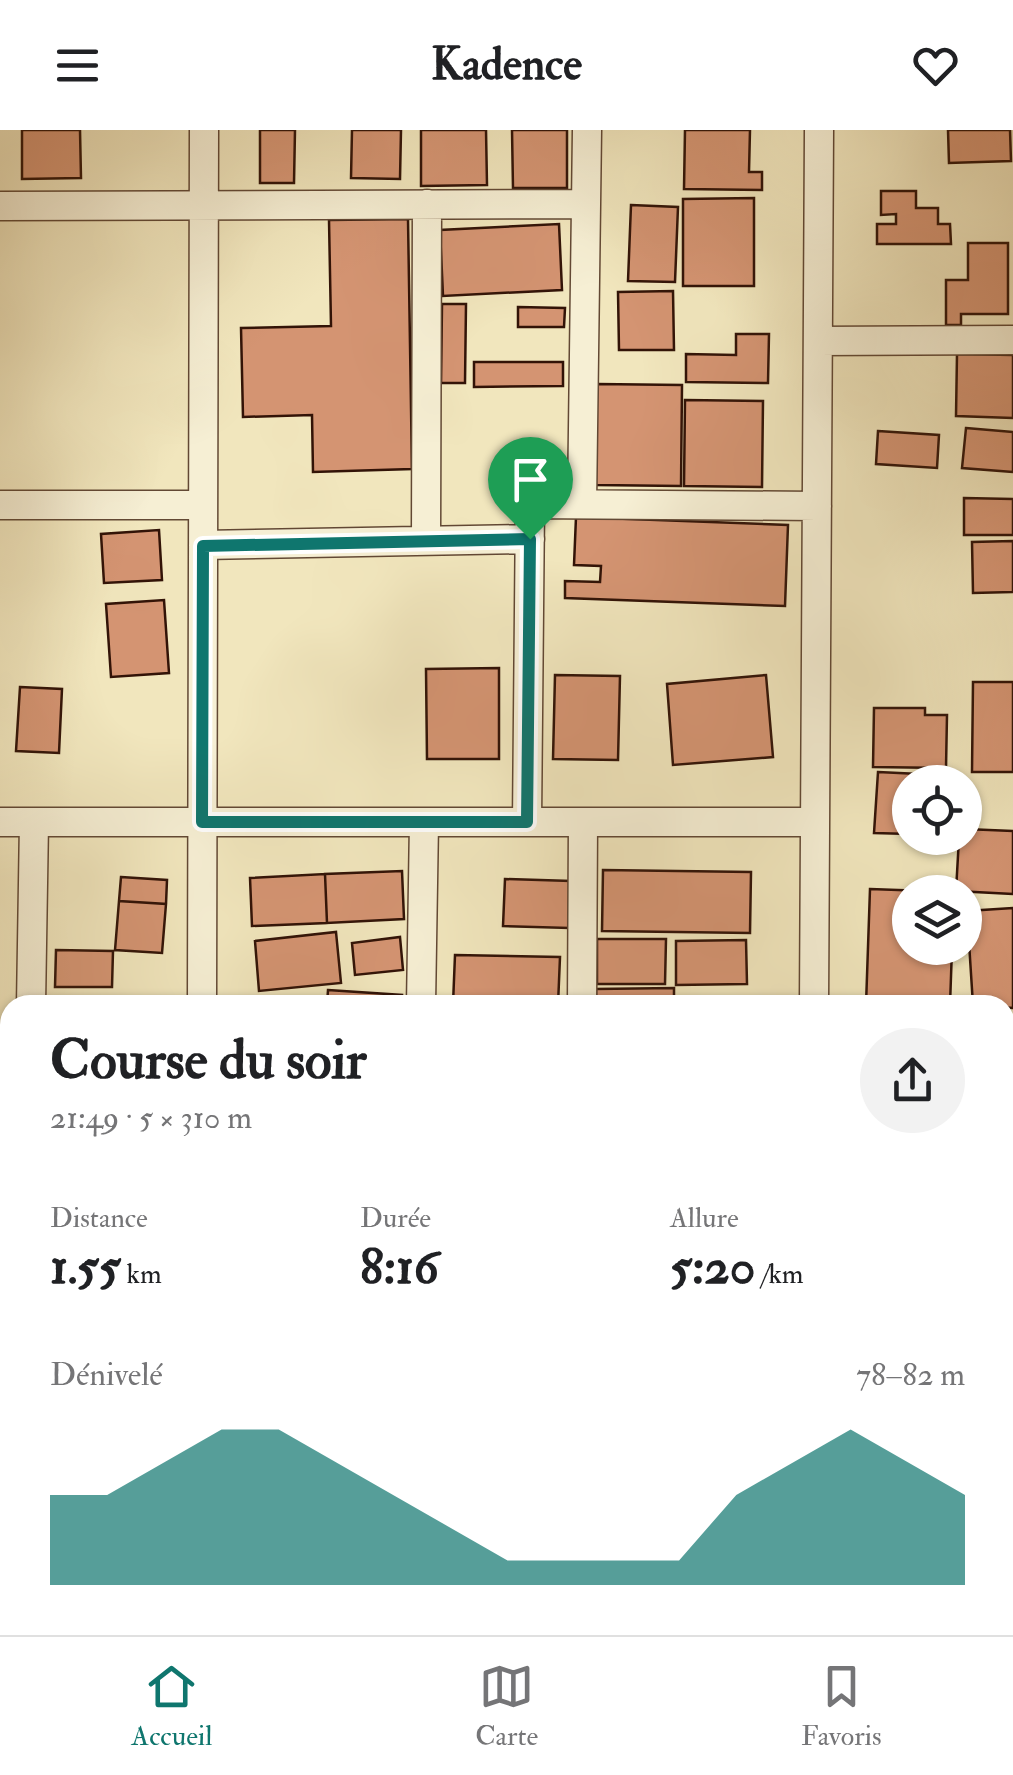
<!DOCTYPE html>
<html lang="fr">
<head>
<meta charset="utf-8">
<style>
  :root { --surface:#fff; --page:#f2f2f2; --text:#202124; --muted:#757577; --line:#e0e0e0; --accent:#0f766e }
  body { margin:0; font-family:"IM FELL Double Pica",serif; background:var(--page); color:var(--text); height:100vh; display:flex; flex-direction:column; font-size:38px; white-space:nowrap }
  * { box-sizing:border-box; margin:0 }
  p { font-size:32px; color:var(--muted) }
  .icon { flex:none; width:55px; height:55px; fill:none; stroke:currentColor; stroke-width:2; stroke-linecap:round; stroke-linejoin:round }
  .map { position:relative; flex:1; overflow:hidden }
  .panel { position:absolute; left:0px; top:865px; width:1015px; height:640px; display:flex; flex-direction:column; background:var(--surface); border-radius:30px 30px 0 0; box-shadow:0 2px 8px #0004 }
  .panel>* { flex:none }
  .fabs { position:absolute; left:892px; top:635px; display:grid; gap:20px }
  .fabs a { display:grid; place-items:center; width:90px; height:90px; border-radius:50%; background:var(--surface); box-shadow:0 2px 8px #0004; font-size:50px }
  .pin { position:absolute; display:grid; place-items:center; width:85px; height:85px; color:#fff; margin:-102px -42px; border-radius:50% 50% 50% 0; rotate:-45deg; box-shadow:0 0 10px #0007 }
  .pin .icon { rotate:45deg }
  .round { display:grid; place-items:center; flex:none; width:105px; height:105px; border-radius:52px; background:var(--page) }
  .summary { display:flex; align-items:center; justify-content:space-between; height:170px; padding:0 50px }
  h1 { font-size:55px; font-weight:700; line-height:75px }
  .figures { display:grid; grid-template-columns:repeat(3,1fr); gap:15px; height:170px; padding:10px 50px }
  .figures div { display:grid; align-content:center }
  .figures b { font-size:50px; font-weight:700 }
  .figures small { font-size:28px; font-weight:400 }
  .figures p { font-size:28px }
  .chart { height:280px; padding:20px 50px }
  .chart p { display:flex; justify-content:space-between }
  .chart svg { width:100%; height:180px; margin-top:10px; fill:var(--accent); opacity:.7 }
  header { display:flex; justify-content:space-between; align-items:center; height:130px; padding:0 50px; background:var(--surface); font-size:45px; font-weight:700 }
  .menu { display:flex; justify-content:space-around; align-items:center; height:140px; border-top:2px solid var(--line); background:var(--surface); font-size:28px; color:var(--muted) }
  .menu a { display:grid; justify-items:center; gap:5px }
  .menu .on { color:var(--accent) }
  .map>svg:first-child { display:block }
</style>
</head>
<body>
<header><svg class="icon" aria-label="menu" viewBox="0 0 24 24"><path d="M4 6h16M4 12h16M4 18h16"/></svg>Kadence<svg class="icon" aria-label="heart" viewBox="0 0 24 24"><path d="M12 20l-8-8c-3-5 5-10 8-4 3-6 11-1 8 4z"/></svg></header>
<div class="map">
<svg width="1013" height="1505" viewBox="0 0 1013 1505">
  <rect width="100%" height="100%" fill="#f1e6bd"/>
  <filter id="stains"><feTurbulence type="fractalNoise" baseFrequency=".002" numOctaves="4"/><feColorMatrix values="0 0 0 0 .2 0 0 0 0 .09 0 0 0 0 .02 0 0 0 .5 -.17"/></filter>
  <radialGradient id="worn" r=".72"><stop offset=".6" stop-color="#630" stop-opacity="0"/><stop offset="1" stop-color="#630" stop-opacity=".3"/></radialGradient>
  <path fill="#d49472" stroke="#321307" stroke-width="2.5" d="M22,0H80L81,48L22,49Z
    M260,0H295L294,53H260Z
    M352,0H401L400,49L351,48Z
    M421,0H486L487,55L421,56Z
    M512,0H567V58H513Z
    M685,0H750L749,42H762V60L684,59Z
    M948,0H1010L1011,31L949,33Z
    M881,61H916V78H938V94H950L951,114H877V94H896V84L881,85Z
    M754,68V156H683V69Z
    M631,75L678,77L675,152L628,151Z
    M408,89L412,339L313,342L312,285L243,287L241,198L331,196L329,90Z
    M559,94L562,160L443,166L440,100Z
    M968,113H1008V184H961V195H946V150H968Z
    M673,161L674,220H619L618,162Z
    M442,174H466L465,253H441Z
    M518,177L565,178L564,197H518Z
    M736,204H769L768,253L686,252V224L736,225Z
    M957,224L1013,225V288L956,286Z
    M474,232H563V256L474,257Z
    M597,254L682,255L681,356L595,355Z
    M685,270L763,271L762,357L684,356Z
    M966,298L1013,302V342L962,338Z
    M878,301L939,305L937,338L876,334Z
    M964,368L1013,369V405H964Z
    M576,387L788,395L785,476L565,468V451L600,452L601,436L574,435Z
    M159,400L162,450L104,453L101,404Z
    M1013,411V462L973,463L972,412Z
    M164,470L169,543L111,547L106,474Z
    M499,538V629H427L426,539Z
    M555,545L620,546L618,630L553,629Z
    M766,545L773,627L673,635L667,554Z
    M973,552H1013V642H972Z
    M20,557L62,559L59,623L16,621Z
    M874,578H925V585H947L946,638L873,637Z
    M878,642L940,645V652H947H910V704L874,703Z
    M965,699L1013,701V764L956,761L959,708H965Z
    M603,740L751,742L750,803L602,801Z
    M402,741L404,789L327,793L325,744Z
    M325,744L327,793L252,796L250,748Z
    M121,747L167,750L166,774L119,771Z
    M505,749L571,751L569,798L503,796Z
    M870,759L954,762H910V818H952L950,875H866Z
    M119,771L166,774L162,823L115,820Z
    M1013,778V878L973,875L967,781Z
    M336,802L341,853L259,861L255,811Z
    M400,807L403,840L355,845L352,813Z
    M597,809H666L665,854H597Z
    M746,810L747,854L676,855V811Z
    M56,820L113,821L112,857H55Z
    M455,825L560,827L558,875L453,874Z
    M674,858V870H750V875H596V859Z
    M328,860L402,865L401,875H327Z
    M0,957H6L9,1029L0,1030Z
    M1005,961H1013V1009H1005Z
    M1005,1026H1013V1074H1005Z
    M1005,1262H1010L1011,1327H1005Z
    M1005,1328H1013V1367H1008V1379H1013V1404H1005Z
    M1005,1448L1013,1449V1505H953L954,1495H1005Z
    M851,1495H942V1505H851Z"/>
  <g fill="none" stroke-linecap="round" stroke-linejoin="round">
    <defs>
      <path id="minor" d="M0,76L586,74
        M818,211L1013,210
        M582,374L587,0
        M0,375H203
        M426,411L427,74
        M203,415L530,409
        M0,692H815
        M527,692L530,374L817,376
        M31,875L34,692
        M202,875L204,0
        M421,875L424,692
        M582,875L583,692
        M814,875L819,0
        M1005,921H1013
        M0,1053H10
        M0,1227H10
        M1005,1227H1013
        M1005,1431H1013
        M22,1505V1495
        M201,1505V1495
        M580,1505V1495
        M811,1505V1495"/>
    </defs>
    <use href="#minor" stroke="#624834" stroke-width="31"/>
    <use href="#minor" stroke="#f6efd4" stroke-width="28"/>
  </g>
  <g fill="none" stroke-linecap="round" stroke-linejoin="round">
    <defs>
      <path id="route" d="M530,409L527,692H202L203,416Z"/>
    </defs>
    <use href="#route" stroke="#fff" stroke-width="20"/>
    <use href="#route" stroke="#0f766e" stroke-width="12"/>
  </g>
  <rect width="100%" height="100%" filter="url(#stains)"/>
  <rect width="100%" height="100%" fill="url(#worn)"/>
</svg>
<div class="fabs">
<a><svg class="icon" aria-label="locate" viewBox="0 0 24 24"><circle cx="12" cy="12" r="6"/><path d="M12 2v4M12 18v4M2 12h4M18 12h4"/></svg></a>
<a><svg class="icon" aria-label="layers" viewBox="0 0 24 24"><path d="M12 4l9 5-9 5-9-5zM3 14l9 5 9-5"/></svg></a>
</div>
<div class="pin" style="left:530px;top:409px;background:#1e9e55"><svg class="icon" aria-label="arrive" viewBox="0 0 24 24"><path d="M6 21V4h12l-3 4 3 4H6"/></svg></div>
<section class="panel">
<div class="summary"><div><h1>Course du soir</h1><p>21:49 · 5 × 310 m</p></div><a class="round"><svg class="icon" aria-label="share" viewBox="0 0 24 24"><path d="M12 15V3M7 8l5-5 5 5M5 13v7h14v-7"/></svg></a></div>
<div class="figures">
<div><p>Distance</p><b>1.55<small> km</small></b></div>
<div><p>Durée</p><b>8:16</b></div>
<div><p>Allure</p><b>5:20<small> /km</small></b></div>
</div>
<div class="chart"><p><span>Dénivelé</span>78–82 m</p>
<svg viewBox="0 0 160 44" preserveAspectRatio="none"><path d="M0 44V22L10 22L20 14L30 6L40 6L50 14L60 22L70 30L80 38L90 38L100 38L110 38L120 22L130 14L140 6L150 14L160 22V44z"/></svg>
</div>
</section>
</div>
<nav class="menu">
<a class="on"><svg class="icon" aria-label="home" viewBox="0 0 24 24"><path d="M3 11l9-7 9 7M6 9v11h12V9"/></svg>Accueil</a>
<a><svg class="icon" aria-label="map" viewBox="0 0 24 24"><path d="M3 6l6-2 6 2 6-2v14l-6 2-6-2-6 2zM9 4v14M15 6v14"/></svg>Carte</a>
<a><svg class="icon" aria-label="saved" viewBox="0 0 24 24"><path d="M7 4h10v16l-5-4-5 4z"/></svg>Favoris</a>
</nav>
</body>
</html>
